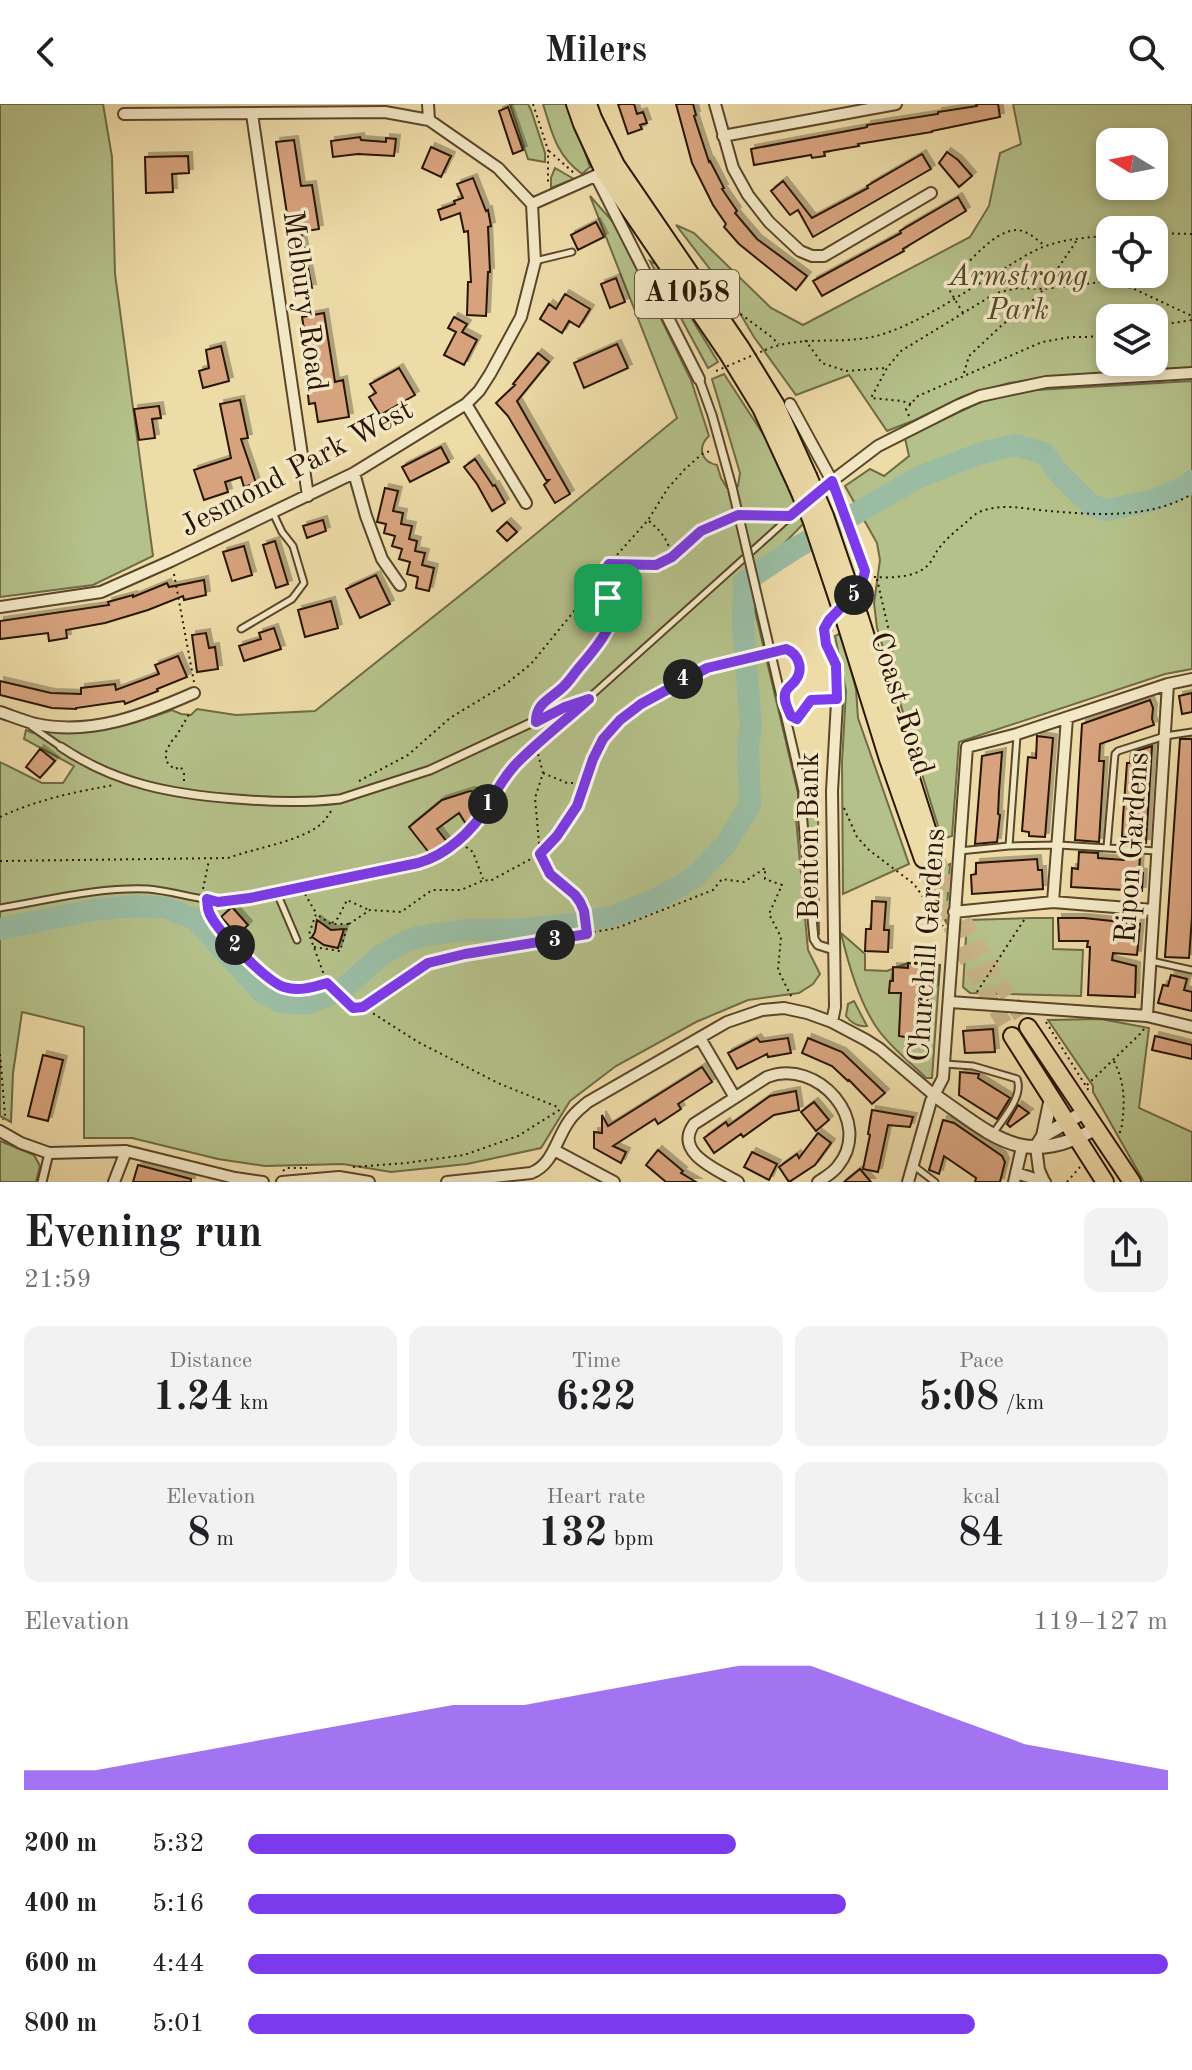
<!DOCTYPE html>
<html lang="en">
<head>
<meta charset="utf-8">
<style>
  :root { --surface:#fff; --page:#f2f2f2; --text:#202124; --muted:#757577; --accent:#7c3aed }
  body { margin:0; font-family:"Old Standard TT",serif; background:var(--page); color:var(--text); height:100vh; display:flex; flex-direction:column; font-size:30px; white-space:nowrap }
  * { box-sizing:border-box; margin:0 }
  p { font-size:26px; color:var(--muted) }
  .icon { flex:none; width:44px; height:44px; fill:none; stroke:currentColor; stroke-width:2; stroke-linecap:round; stroke-linejoin:round }
  .map { position:relative; height:1078px; overflow:hidden }
  .details { display:flex; flex-direction:column; background:var(--surface); flex:1 }
  .details>* { flex:none }
  .needle { width:52px; rotate:280deg }
  .buttons { position:absolute; left:1096px; top:24px; display:grid; gap:16px }
  .buttons a { display:grid; place-items:center; width:72px; height:72px; border-radius:16px; background:var(--surface); box-shadow:0 4px 12px #0003; font-size:40px }
  .pin { position:absolute; display:grid; place-items:center; width:68px; height:68px; color:#fff; margin:-34px; border-radius:16px; box-shadow:0 4px 12px #0006 }
  .km { position:absolute; width:40px; height:40px; margin:-20px; border-radius:50%; background:#222; color:#fff; font-size:22px; line-height:40px; text-align:center }
  .round { display:grid; place-items:center; flex:none; width:84px; height:84px; border-radius:16px; background:var(--page) }
  .head { display:flex; align-items:center; justify-content:space-between; height:136px; padding:0 24px }
  h1 { font-size:44px; font-weight:600; line-height:60px }
  .figures { display:grid; grid-template-columns:repeat(3,1fr); gap:12px; height:136px; padding:8px 24px }
  .figures div { display:grid; align-content:center; border-radius:16px; background:var(--page); text-align:center }
  .figures b { font-size:40px; font-weight:600 }
  .figures small { font-size:22px; font-weight:400 }
  .figures p { font-size:22px }
  .chart { height:224px; padding:16px 24px }
  .chart p { display:flex; justify-content:space-between }
  .chart svg { width:100%; height:144px; margin-top:8px; fill:var(--accent); opacity:.7 }
  ul { padding:0 24px; list-style:none; font-size:26px }
  li { display:grid; grid-template-columns:128px 96px 1fr; align-items:center; height:60px }
  li i { height:20px; border-radius:10px; background:var(--accent) }
  header { display:flex; justify-content:space-between; align-items:center; height:104px; padding:0 24px; background:var(--surface); font-size:36px; font-weight:600 }
  .map>svg:first-child { display:block }
</style>
</head>
<body>
<header><svg class="icon" aria-label="back" viewBox="0 0 24 24"><path d="M15 5l-7 7 7 7"/></svg>Milers<svg class="icon" aria-label="search" viewBox="0 0 24 24"><circle cx="10" cy="10" r="6"/><path d="M15 15l6 6"/></svg></header>
<div class="map">
<svg width="1192" height="1078" viewBox="0 0 1192 1078">
  <defs>
    <filter id="shadow"><feDropShadow dx="4" dy="-4" stdDeviation="0" flood-color="#0004"/></filter>
  </defs>
  <rect width="100%" height="100%" fill="#eddba8"/>
  <filter id="stains"><feTurbulence type="fractalNoise" baseFrequency=".0025" numOctaves="4"/><feColorMatrix values="0 0 0 0 .2 0 0 0 0 .09 0 0 0 0 .02 0 0 0 .5 -.17"/></filter>
  <radialGradient id="worn" r=".72"><stop offset=".6" stop-color="#630" stop-opacity="0"/><stop offset="1" stop-color="#630" stop-opacity=".3"/></radialGradient>
  <path fill="#b5c18a" stroke="#6f6b45" stroke-width="2" fill-rule="evenodd" d="M0,0H103L112,53L115,170L153,452L93,481L0,493Z
    M510,0H528L531,6L545,49V58L528,55Z
    M543,0H569L590,63L582,70C556,51 552,29 543,0Z
    M1013,0H1192V264L1036,275L1009,279L962,293L915,316L887,327L849,271L796,291L754,233L726,186L676,121L694,129L771,204L803,221L970,133L989,102L1000,49L1021,40ZM1110,38H1154V82H1110ZM1110,126H1154V170H1110ZM1110,214H1154V258H1110Z
    M555,64L574,75L551,84V74Z
    M590,92L614,119L691,276L709,332C697,343 701,358 717,361L721,374L727,384L738,382L740,369L712,275L724,270L769,339L793,387L804,419L748,477L798,689L799,697L796,714L808,846L820,870L813,880L799,889L748,896L696,918L616,962L570,997L541,1044L467,1060L391,1068L343,1060L265,1062L218,1055L132,1034H84V923L22,908L13,969L11,1018L0,1012V658L42,679H63L74,662L24,635L26,626L33,629L35,625C83,633 127,623 172,606L181,610L191,611L197,605L236,611L315,607L487,470L677,314Z
    M650,157L659,161L718,258L708,264Z
    M1192,277V565L1165,570L959,638L952,732L942,735L877,524L874,499L880,456L877,439L845,382L870,365L884,372L909,352L905,334L978,299L1019,287Z
    M841,529L856,585L858,614L909,760L843,790L842,658L846,587L835,532Z
    M818,707L819,828V831L806,709Z
    M950,760L946,818L921,772Z
    M1033,814H1053V845L1083,846L1081,892L970,889L963,883L967,816Z
    M841,829L865,850V866L887,867L908,859V864L900,863L899,866H893L889,888L901,889L899,932L906,933L905,942L918,943L919,932H926L928,885H934L935,866L925,864V860L940,861L932,974H926C910,958 890,943 877,924C859,898 848,859 841,829Z
    M854,897L867,922C858,923 851,919 846,912L848,900Z
    M1101,915L1149,924L1139,1004L1192,1028V1078H1144L1093,988V982L1048,916Z
    M0,1037L34,1051L40,1062L36,1078H0Z"/>
  <g fill="none" stroke-linecap="round" stroke-linejoin="round">
    <path stroke="#9abca3" stroke-width="22" d="M0,825L93,806L136,802L166,804L195,815L261,887L280,898L306,900L342,886L380,852L403,839L418,833L464,826H517L573,820L613,812L652,797L694,774L726,740L750,701L748,642L751,622L743,522L744,478L794,445L919,373L979,350L1014,341L1044,349L1058,368L1092,402L1107,406L1154,396L1188,381L1192,377"/>
  </g>
  <path fill="#d7a37e" stroke="#291500" stroke-width="2" filter="url(#shadow)" d="M618,0H634L637,10L643,8L647,19L640,21L642,25L628,30Z
    M676,0H693L696,11L694,12L709,58L710,57L724,84L722,85L737,107L735,109L757,135L807,172L796,186L739,140L724,123L726,120L713,101L692,59Z
    M976,0H998L1000,13L932,27V28L858,40L859,42L824,48L825,52L812,54L811,51L754,61L751,45L863,24L867,23V21L938,10V8L977,2Z
    M508,3L523,46L513,50L499,7Z
    M360,33L361,36L386,38V34L396,35L394,52L358,50L333,53L331,37Z
    M294,36L301,82L312,81L319,125L301,128L312,184L295,186L287,136H291L276,38Z
    M431,43L451,52L441,73L422,64Z
    M947,48L958,56L972,72L959,83L939,59Z
    M922,50L931,65L813,133L798,106L790,111L771,87L783,77L812,114L868,84L867,82Z
    M188,52L189,69L172,70L173,88L146,89L145,53Z
    M473,74L486,107L488,106L491,122L488,123L490,168H488L486,212L467,211L468,178H471L468,127L464,128L460,109L441,116L438,106L455,100L454,97L463,94L457,80Z
    M958,93L966,107L903,145L904,147L822,192L813,177L901,129L900,127Z
    M596,118L604,133L578,146L571,131Z
    M616,174L625,198L610,204L601,180Z
    M565,190L590,205L579,223L569,217L562,229L540,215L549,200L556,205Z
    M324,209L335,278L343,276L349,313L318,318L315,299L309,300L307,282L313,281L302,213Z
    M454,213L467,220L462,228L477,236L464,261L444,251L456,228L448,224Z
    M617,240L628,264L584,284L574,259Z
    M221,242L229,277L203,284L199,267L209,264L206,246Z
    M538,249L549,258L517,297L570,390L555,399L544,381L549,376H546L508,312L496,299L515,281L513,280Z
    M399,264L415,291L380,311L369,293L376,289L370,280Z
    M240,296L248,334L241,335L256,379L244,383L241,373L225,378L228,388L204,396L194,366L231,354L220,300Z
    M159,302L161,314L152,315L155,334L139,336L134,305Z
    M441,343L449,358L410,378L402,363Z
    M475,355L493,382L495,381L505,399L492,407L477,380L464,363Z
    M385,384L398,387L393,407L403,409L401,420L412,422L409,435L417,437L415,447L425,449L422,461L434,464L429,487L416,484L418,473L407,470L410,458L399,455L402,445L392,442L395,432L384,429L386,420L377,418Z
    M323,416L326,427L307,434L303,422Z
    M507,418L517,428L507,437L497,427Z
    M275,437L288,480L276,484L263,441Z
    M244,442L252,471L232,477L223,448Z
    M376,471L390,500L360,514L346,485Z
    M204,476L206,491L184,496L183,492L148,506L105,519L66,526L67,534L49,537L48,529L0,535V517L109,501L108,498L133,491V493L167,479L169,483Z
    M331,497L338,524L305,533L298,506Z
    M274,524L281,545L244,557L239,542L261,535L259,529Z
    M206,529L209,544L215,543L218,565L197,568L192,531Z
    M178,552L187,573L157,585L158,587L125,600L124,597L76,604V605L52,604L0,591V577L51,589L81,590V584L115,580L116,586L159,570L155,561Z
    M1192,589V608L1182,610L1179,592Z
    M1150,596L1153,604L1152,615L1154,621L1100,640L1099,657H1104L1099,738L1075,736L1082,620Z
    M1037,632L1053,634L1045,733L1029,732V728L1022,727L1028,653L1036,654Z
    M1180,635H1192V813L1189,854L1165,853Z
    M1152,642L1146,739L1125,740L1126,733H1122L1123,713L1127,659H1130L1131,649Z
    M40,645L55,657L40,674L26,663Z
    M1002,648L999,688L998,710L1000,711L997,738L975,740L982,652Z
    M470,687L487,691L478,707L466,720L459,709L437,725L447,738L430,750L409,723L442,696Z
    M1079,748L1098,749V754L1124,756L1125,751L1140,752L1139,768L1143,769L1142,787L1071,783L1072,764L1078,765Z
    M1037,755L1038,766H1042L1043,785L972,790L971,771L976,770V759Z
    M872,797L886,798L884,826H889L888,848L865,847L866,825H871Z
    M232,803L248,821L237,831L221,813Z
    M1058,814H1084L1140,820L1137,851L1113,849L1112,856L1136,862L1135,893L1088,891L1090,843H1087L1088,837H1059Z
    M317,816L331,826L344,825L338,844L324,841L312,833L315,828Z
    M908,859L925,860V864L936,865L934,885H928L926,933L919,932L918,943L905,942L906,933L899,932L901,889H889L890,877H893V863L908,864Z
    M1171,871L1187,875L1184,886L1192,888V907L1158,899L1163,881L1168,882Z
    M993,925L995,948L965,949L963,927Z
    M1155,932L1192,941V955L1152,946Z
    M757,934L760,938L788,934L791,949L768,953L767,950L737,965L728,949Z
    M808,934L842,948L885,989L872,1000L849,976L848,977L832,962L802,949Z
    M43,951L63,956L48,1017L28,1012Z
    M702,963L712,978L678,1000L681,1005L658,1020L655,1015L613,1042L626,1048L621,1059L594,1044V1028L602,1029V1011L608,1022Z
    M960,968L979,970L978,974L1010,994L997,1015L959,991Z
    M796,987L799,1006L774,1011L743,1033L741,1030L714,1049L704,1034L726,1018L728,1022L770,992Z
    M814,998L829,1016L816,1027L801,1008Z
    M1018,1001L1029,1009L1010,1023L1007,1020Z
    M872,1006L913,1013L910,1023L888,1021L878,1068L863,1065L870,1031L868,1030Z
    M943,1016L954,1019L1002,1052L1005,1058L1000,1078H975L976,1074L944,1052L939,1070L929,1066Z
    M818,1029L831,1039L815,1061L789,1078L779,1063L797,1050L799,1054Z
    M658,1046L683,1067L681,1069L696,1078H666L646,1061Z
    M752,1048L777,1060L769,1076L744,1063Z
    M138,1061L191,1075V1078H133Z
    M860,1065L871,1078H844Z"/>
  <g fill="none" stroke-linecap="round" stroke-linejoin="round">
    <path stroke="#c6b386" stroke-width="16" stroke-dasharray="16 8" stroke-linecap="butt" d="M935,750L959,808L989,862L1028,923
      M923,755L945,810L972,865L1012,932"/>
    <defs>
      <path id="service" d="M535,157L572,148
        M241,525L292,495L304,479L293,442L282,428L273,409
        M565,603L587,596
        M32,623L61,643
        M1009,742L1017,632
        M1107,743L1115,650L1118,647L1165,632L1192,628
        M959,747L1009,742L1059,741L1156,747
        M277,789L297,836
        M0,804C49,796 99,783 148,785C175,787 202,798 229,797L371,770L430,756L441,750L458,736L482,710L505,673L522,654L801,403
        M1151,857L1192,866
        M945,960L973,962L1017,975C1024,993 1002,1015 993,1030
        M914,1062L935,1078"/>
      <path id="pedestrian" d="M699,275L712,311L732,383
        M61,643C116,680 171,690 236,695C271,698 305,699 340,695L430,666L565,603
        M803,687L802,708L814,835L818,841L834,846
        M42,1078L49,1049"/>
      <path id="minor" d="M428,0L429,16
        M715,0L733,64L748,91L769,118L800,147L812,152H824L931,89
        M124,10L385,8L429,16L498,64L532,100
        M252,10L308,392
        M723,32L896,0
        M596,72L699,275
        M466,300L526,399
        M790,300L832,377L865,467L861,483L829,516L824,530L826,540L836,561L838,580L832,687L835,903L832,918
        M354,369L366,412L382,455L400,481
        M832,377L878,342L959,301L980,292L1046,278L1192,269
        M0,503L101,488L171,457L354,369L466,300L479,287L490,270L521,213L535,158L532,100L604,68
        M0,608C12,612 24,617 36,620C91,632 144,611 194,589
        M1053,798L1067,614
        M954,808L1053,798L1153,806
        M950,898L1147,912L1192,923
        M1147,912L1168,580
        M700,934L734,992
        M0,1027L21,1039L49,1049L126,1047L235,1074L263,1078
        M1036,1043L1039,1066L1044,1077
        M554,1046L614,1078
        M1016,1069L1045,1078
        M114,1078L126,1047
        M282,1078L339,1073L369,1078
        M447,1078L531,1069C553,1061 556,1035 569,1017C574,1009 581,1004 588,998L727,918L762,906L784,904L807,909L832,918L866,936L880,945L934,991
        M738,1078C718,1066 673,1049 694,1020L767,973C818,953 874,1018 838,1062C833,1069 825,1073 818,1078
        M908,1078L931,997L943,974L967,643L1017,630L1168,580L1192,575
        M1014,1078L1022,1043"/>
      <path id="tertiary" d="M934,991C994,1032 1022,1065 1095,1025
        M1043,1032L1084,1008
        M1036,1043L1043,1032L1051,994"/>
      <path id="trunk" d="M575,0L582,20L604,68L728,250L761,304L797,382
        M588,0L593,14L616,61L741,244L776,301L808,372
        M860,514L935,750
        M846,520L888,655L923,755
        M1028,923L1132,1078
        M1012,932L1105,1078"/>
    </defs>
    <use href="#service" stroke="#5a462a" stroke-width="9"/>
    <use href="#pedestrian" stroke="#5a462a" stroke-width="11"/>
    <use href="#minor" stroke="#5a462a" stroke-width="14"/>
    <use href="#tertiary" stroke="#5a462a" stroke-width="16"/>
    <use href="#trunk" stroke="#291500" stroke-width="20"/>
    <path stroke="#291500" stroke-width="2" stroke-dasharray="2 4" stroke-linecap="butt" d="M533,0L548,46V80
      M549,47L574,69
      M1154,129L1192,130
      M731,203L769,231L779,240
      M963,209L947,182C963,165 992,127 1016,126C1027,126 1036,135 1044,141
      M1154,222L1192,216
      M805,236L822,259L846,267L886,264
      M765,246C803,230 842,242 880,231C925,217 965,187 1005,164C1017,157 1030,148 1043,143C1064,135 1088,133 1110,132
      M964,269L969,252L1002,221L1029,200L1044,185L1077,136
      M911,300L902,297L871,294L887,264L901,247L996,189L1018,184L1044,185L1102,178L1132,184L1192,212
      M909,312L906,305L918,292L1042,238L1071,233H1090L1110,230
      M747,411H777
      M649,417C662,428 668,436 672,453
      M174,470L194,578
      M874,473C890,474 914,474 927,462C931,459 934,452 937,447C944,437 953,429 963,421C969,416 975,409 982,407C1004,399 1026,405 1049,407C1096,411 1150,415 1192,390
      M877,475L891,536L901,594
      M588,490L608,494L615,499
      M781,546C805,546 802,570 789,584
      M538,604C545,595 554,592 562,584C569,577 575,568 582,561C611,527 626,505 609,460L656,461L672,453L701,427L729,415
      M797,615L811,596L824,595
      M538,650L543,669L535,694L540,750L550,770L575,791L580,798L584,807L587,829
      M543,669L567,679H582
      M184,677V670L181,663L174,665L166,657V648L171,638L177,631L189,610
      M359,677L408,651L450,614L506,580L531,560L588,490L609,460L648,416L668,384L685,365L702,350L710,347
      M844,704L857,733L869,746L914,780L943,822
      M0,713C36,696 74,688 114,681
      M466,743L473,748L483,775
      M0,757L228,754C255,744 298,738 320,721C325,717 328,711 332,706
      M203,785L209,756
      M305,790L316,809
      M208,805C215,824 263,875 282,883C297,888 312,883 326,879
      M332,819L338,814L347,796L369,806
      M349,820L370,806L401,808L432,786H461L484,776L490,777L540,750L557,732L577,702L583,679L603,635L620,616L641,600L707,564L759,551
      M314,843L340,847L348,820H331L316,810L309,830L327,879L353,904L363,903L428,859L465,850L617,824L713,786L722,775L744,778L765,764V775L782,781L769,810L781,833L778,866L792,894
      M977,888L1026,813
      M363,903L418,938L498,979L560,1004
      M1046,918L1089,987
      M0,950L5,1011L3,1016
      M1114,957C1126,982 1125,1001 1121,1027L1117,1031
      M1087,981L1143,927L1144,924
      M353,1063L406,1059L464,1051L518,1032L561,1005L563,1006
      M283,1067L286,1064H307
      M1067,1078L1080,1063"/>
    <use href="#service" stroke="#f3e8c6" stroke-width="5"/>
    <use href="#pedestrian" stroke="#f3e8c6" stroke-width="7"/>
    <use href="#minor" stroke="#f3e8c6" stroke-width="10"/>
    <use href="#tertiary" stroke="#f3e8c6" stroke-width="12"/>
    <use href="#trunk" stroke="#eddba8" stroke-width="16"/>
    <defs>
      <path id="pedestrian-bridge" d="M732,383L803,687"/>
      <path id="trunk-bridge" d="M808,372L825,412L860,514
        M797,382L811,415L846,520"/>
    </defs>
    <use href="#pedestrian-bridge" stroke="#5a462a" stroke-width="11" stroke-linecap="butt"/>
    <use href="#trunk-bridge" stroke="#291500" stroke-width="20" stroke-linecap="butt"/>
    <path stroke="#291500" stroke-width="2" stroke-dasharray="2 4" stroke-linecap="butt" d="M716,267L765,246"/>
    <use href="#pedestrian-bridge" stroke="#f3e8c6" stroke-width="7"/>
    <use href="#trunk-bridge" stroke="#eddba8" stroke-width="16"/>
  </g>
  <g fill="none" stroke-linecap="round" stroke-linejoin="round">
    <defs>
      <path id="route" d="M832,377L865,467L861,483L829,516L824,525L826,540L836,561L837,595L811,596L797,615L791,612C788,605 782,595 786,587C788,583 792,581 795,577C804,566 799,550 786,545L707,564L641,600L620,616L603,635L593,655L577,702L557,732L540,750L550,770L575,791L580,798L584,807L587,830L465,850L428,859L363,903L353,904L327,879C313,883 299,888 284,883C266,877 215,825 209,808C207,804 208,800 207,795L218,798L250,794L418,759C447,751 472,727 488,702C496,687 504,673 515,661C538,637 565,617 589,595L565,603L536,618C536,599 549,596 562,584C568,579 573,571 578,565C596,544 611,527 616,500L608,494L588,490L609,460L656,461L672,453L701,427L738,411L790,412Z"/>
    </defs>
    <use href="#route" stroke="#fff" stroke-width="16"/>
    <use href="#route" stroke="#7c3aed" stroke-width="10"/>
  </g>
  <g text-anchor="middle" dominant-baseline="central" stroke-width="7" stroke-linejoin="round" paint-order="stroke">
    <rect fill="#f3e8c6" stroke="#66543b" stroke-width="2" x="635" y="166" width="104" height="48" rx="6"/>
    <g font-size="28" font-weight="bold" fill="#291500">
      <text x="687" y="190">A1058</text>
    </g>
    <g font-size="30" font-style="italic" fill="#534929" stroke="#f3e8c6">
      <text x="1018" y="173">Armstrong<tspan x="1018" dy="34">Park</tspan></text>
    </g>
    <g font-size="30" fill="#291500" stroke="#f3e8c6">
      <text transform="translate(304 197) rotate(82)">Melbury Road</text>
      <text transform="translate(297 365) rotate(-28)">Jesmond Park West</text>
      <text transform="translate(901 600) rotate(72)">Coast Road</text>
      <text transform="translate(810 732) rotate(-90)">Benton Bank</text>
      <text transform="translate(1133 744) rotate(-86)">Ripon Gardens</text>
      <text transform="translate(928 841) rotate(-86)">Churchill Gardens</text>
    </g>
  </g>
  <rect width="100%" height="100%" filter="url(#stains)"/>
  <rect width="100%" height="100%" fill="url(#worn)"/>
</svg>
<div class="buttons">
<a><svg class="needle" viewBox="-14 -14 28 28"><path d="M0-13l5 13h-10z" fill="#e53935"/><path d="M0 13l5-13h-10z" fill="#757577"/></svg></a>
<a><svg class="icon" aria-label="locate" viewBox="0 0 24 24"><circle cx="12" cy="12" r="6"/><path d="M12 2v4M12 18v4M2 12h4M18 12h4"/></svg></a>
<a><svg class="icon" aria-label="layers" viewBox="0 0 24 24"><path d="M12 4l9 5-9 5-9-5zM3 14l9 5 9-5"/></svg></a>
</div>
<div class="pin" style="left:608px;top:494px;background:#1e9e55"><svg class="icon" aria-label="arrive" viewBox="0 0 24 24"><path d="M6 21V4h12l-3 4 3 4H6"/></svg></div>
<b class="km" style="left:488px;top:700px">1</b>
<b class="km" style="left:235px;top:841px">2</b>
<b class="km" style="left:555px;top:836px">3</b>
<b class="km" style="left:683px;top:575px">4</b>
<b class="km" style="left:854px;top:491px">5</b>
</div>
<section class="details">
<div class="head"><div><h1>Evening run</h1><p>21:59</p></div><a class="round"><svg class="icon" aria-label="share" viewBox="0 0 24 24"><path d="M12 15V3M7 8l5-5 5 5M5 13v7h14v-7"/></svg></a></div>
<div class="figures">
<div><p>Distance</p><b>1.24<small> km</small></b></div>
<div><p>Time</p><b>6:22</b></div>
<div><p>Pace</p><b>5:08<small> /km</small></b></div>
</div>
<div class="figures">
<div><p>Elevation</p><b>8<small> m</small></b></div>
<div><p>Heart rate</p><b>132<small> bpm</small></b></div>
<div><p>kcal</p><b>84</b></div>
</div>
<div class="chart"><p><span>Elevation</span>119–127 m</p>
<svg viewBox="0 0 160 44" preserveAspectRatio="none"><path d="M0 44V38L10 38L20 34L30 30L40 26L50 22L60 18L70 18L80 14L90 10L100 6L110 6L120 14L130 22L140 30L150 34L160 38V44z"/></svg>
</div>
<ul>
<li><b>200 m</b>5:32<i style="width:53%"></i></li>
<li><b>400 m</b>5:16<i style="width:65%"></i></li>
<li><b>600 m</b>4:44<i style="width:100%"></i></li>
<li><b>800 m</b>5:01<i style="width:79%"></i></li>
</ul>
</section>
</body>
</html>
